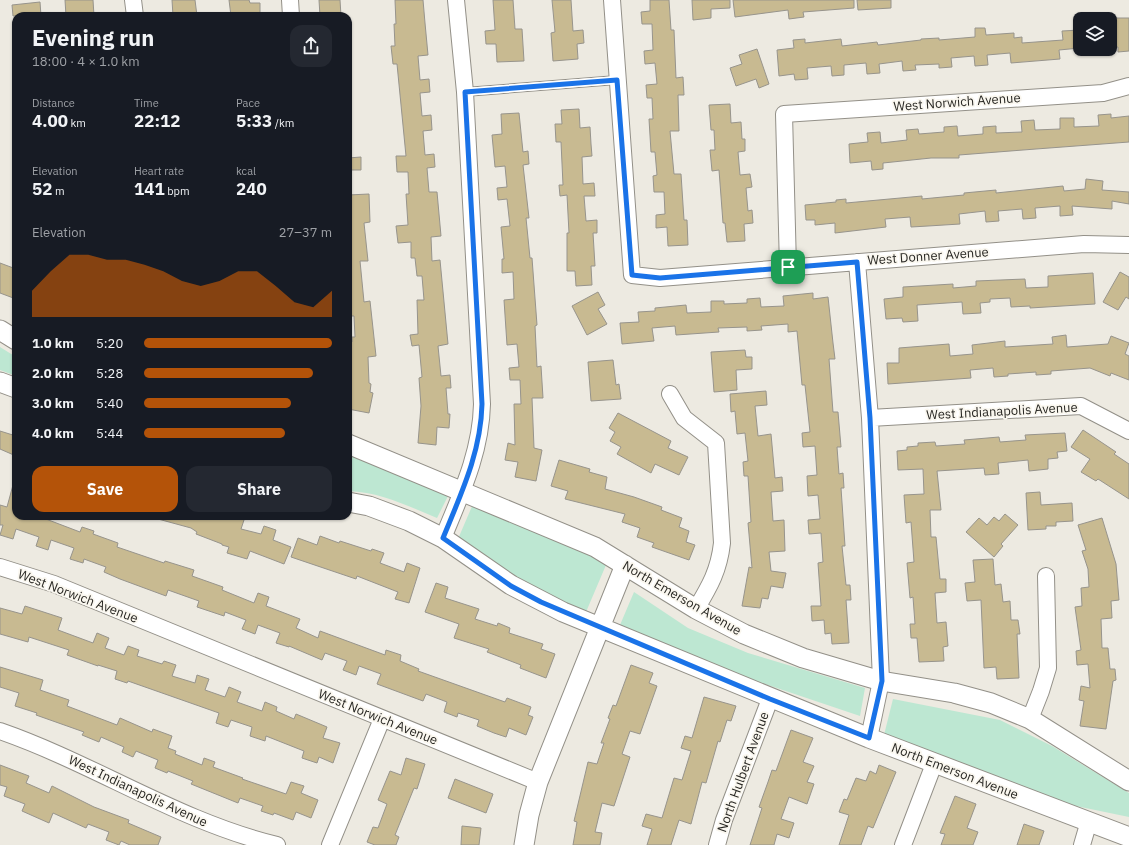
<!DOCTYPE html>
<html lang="en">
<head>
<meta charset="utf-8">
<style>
  :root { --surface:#171b24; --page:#242831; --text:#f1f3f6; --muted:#9ea1a6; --accent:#b45309 }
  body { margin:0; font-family:"IBM Plex Sans",sans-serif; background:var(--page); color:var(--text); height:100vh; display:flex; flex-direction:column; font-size:15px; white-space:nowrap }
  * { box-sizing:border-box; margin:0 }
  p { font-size:13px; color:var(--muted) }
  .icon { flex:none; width:22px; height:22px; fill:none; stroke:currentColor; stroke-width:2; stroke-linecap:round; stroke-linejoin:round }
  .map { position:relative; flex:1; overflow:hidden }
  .details { position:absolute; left:12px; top:12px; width:340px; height:508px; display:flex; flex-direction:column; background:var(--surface); border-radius:12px; box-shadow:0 1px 3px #0004 }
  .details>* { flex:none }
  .controls { position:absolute; left:1073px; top:12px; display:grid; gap:8px }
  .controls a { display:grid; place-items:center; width:44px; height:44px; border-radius:8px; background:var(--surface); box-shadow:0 1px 3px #0004; font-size:20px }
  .pin { position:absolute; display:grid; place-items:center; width:34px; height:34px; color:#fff; margin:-17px; border-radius:8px; box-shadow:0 2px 6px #0006 }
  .round { display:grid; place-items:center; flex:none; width:42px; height:42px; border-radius:12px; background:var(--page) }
  .headline { display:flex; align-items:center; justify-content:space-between; height:68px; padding:0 20px }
  h1 { font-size:22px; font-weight:800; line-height:30px }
  .stats { display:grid; grid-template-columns:repeat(3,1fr); gap:6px; height:68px; padding:4px 20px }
  .stats div { display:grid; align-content:center }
  .stats b { font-size:17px; font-weight:800 }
  .stats small { font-size:11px; font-weight:400 }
  .stats p { font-size:11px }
  .chart { height:112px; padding:8px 20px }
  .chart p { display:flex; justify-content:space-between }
  .chart svg { width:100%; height:72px; margin-top:4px; fill:var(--accent); opacity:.7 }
  .primary-button { display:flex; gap:8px; margin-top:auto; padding:8px 20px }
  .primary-button a { flex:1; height:46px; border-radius:12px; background:var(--accent); color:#fff; font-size:16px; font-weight:800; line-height:46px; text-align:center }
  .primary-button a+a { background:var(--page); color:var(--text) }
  ul { padding:0 20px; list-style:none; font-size:13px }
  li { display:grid; grid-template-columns:64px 48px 1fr; align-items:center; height:30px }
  li i { height:10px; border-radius:5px; background:var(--accent) }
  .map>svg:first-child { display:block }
</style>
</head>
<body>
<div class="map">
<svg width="1129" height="845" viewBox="0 0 1129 845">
  <rect width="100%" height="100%" fill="#edeae1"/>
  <path fill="#bde7d2" d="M0,347L16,357V376L0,370Z
    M348,453L449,494L437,518C408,506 380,492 348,491Z
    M473,504L583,550L606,565L586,612L522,583L458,539Z
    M634,592L688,628L748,653L865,688L860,716L717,668L620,625Z
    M893,699L1000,720L1052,746L1129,793V817L1071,805L884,735Z"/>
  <path fill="#c8ba91" stroke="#97948c" d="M65,0H93L94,16H66Z
    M172,0H195L197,16H173Z
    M229,0H249L250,3H260V16H231Z
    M319,0H340L341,16H320Z
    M395,0H423L425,23L428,55L418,56L420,80L429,79L430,92L420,93L422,116L431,115L432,130L423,131L425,155L434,154L435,167L427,168L429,192H437L441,236L431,237L432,261L440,260L448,344L438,346L441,376L450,375L451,388H446L448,414H450L449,428L437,427L436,445L418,443L421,406L419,378L422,377L419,345L412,346L410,335L418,334L417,300H424L422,276H417L415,258H411V242L398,243L396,226L408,225L406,194H409L408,172H397L396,156H406L397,64H393L391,46H395L394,24H396Z
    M493,0H513L515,29H522L524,61L497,62L496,44H486L485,31L495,30Z
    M552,0H571L573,31L583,30L584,43L577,44L578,59L553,61L551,33L555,32Z
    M650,0H669L671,30H674L676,78L683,77L684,95H678L679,131H670L674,174H681L684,220H687L688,245L668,246L667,227L656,228V215L665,214L664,192H654L653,176L657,175L655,152H651L649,119H653L652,98H647L646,85L657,84L655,63L645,64L644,51L653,50L652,24H642L641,12L650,11Z
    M692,0H730V8L711,9V18L693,20Z
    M733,0H854V8L803,12L804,17L789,19L788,10L735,17Z
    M857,0H891V8L858,10Z
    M40,2L41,16H13L12,5Z
    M1110,18H1129V51L1118,52V47L1110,48Z
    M975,28H985L986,35L1014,33V38L1022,37V43L1063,40L1062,31L1080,30V48L1059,50L1060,59L1011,63L1010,53L987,55L988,65L975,66L974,56L951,58L952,67L939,68V64L915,65L916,70L903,71L902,61L879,64L880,73L867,74L866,63L844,65V75L832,76L831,66L807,68L808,79L795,80L794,74L779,76L777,50L794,48L793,40L805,39V43L841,39L842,46L877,42L878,45L921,40V39L939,38V40L975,37Z
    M757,49L769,84L759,88L756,79L736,86L730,68L742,64L739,55Z
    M730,104L731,123L741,122L742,139H745V151L738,152L740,175L750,174L752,187L746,188L748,211L752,210L753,223L744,224L745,241L727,242L725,223H723L719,170L712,171L710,150H715L714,130H711L709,105Z
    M579,109L580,128L590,127L591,144L592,156L582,157L583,184L594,183L595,196H584L586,221L597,220V233H593L595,266H591L592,285L576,286L575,271H567V233H569L567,195L560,196L559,185H563L561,142H556L555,124H562L561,110Z
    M519,113L523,152L528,151L529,164L523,165L529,218H526L530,258H532L537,325L535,326L537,367L541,366L543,398H532L534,448L542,450L536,481L515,477L518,462L505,460L508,443L515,445L514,404H521L520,380H510L509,368L519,367L517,344L507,345L504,300L514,299L513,272L502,273V259H504L501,227L510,226L507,199L498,200L497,188L507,187L505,166L495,167L492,135L502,134L501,114Z
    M1111,114V118L1129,116V142L1036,149L959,155V158H931L883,163V169L872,170L871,161L850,163L849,144L868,142L867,133L880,132L881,143L907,140L906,130L918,129L919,134L944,132V127L957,126L958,136L983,134V127L996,126V133L1022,132L1021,121L1034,120L1035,130L1060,129V118H1074V127L1099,126L1098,115Z
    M361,157V170H348V158Z
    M1086,179L1103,181L1102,190L1129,192V204L1112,201V209L1072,206L1073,215L1060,216V206L1035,208L1036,218L1023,219L1022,209L998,211L999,221L986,222L985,211L959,214L960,224L928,226L911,227L910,217L885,219L886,227L835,233V223L815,225V220H806L805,205L836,202V200L846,199V203L922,196V199L964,195V193L996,190V193L1063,186L1064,191L1085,189Z
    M369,194L370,222L364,223L368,261H360L364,302L370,301L376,356L368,357L369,383L371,384L370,392L373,393L369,413L348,409V380H351L348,342H352V337H355L354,316H348V267L350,266L348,195Z
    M0,263L16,269V299L0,293Z
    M1120,272L1129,277V299L1126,297L1118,310L1103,302Z
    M1093,273L1095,304L1030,308V306L1011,307L1010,298L990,299V302L980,303L981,313L963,314L962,302L917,305L918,321L903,322L902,318L886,319L884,299L903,297V287L953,284V288L976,286V281L1025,279L1026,288L1048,287V276Z
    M598,292L605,305L598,309L607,324L587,335L572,306Z
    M813,293V299L828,297L833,343L835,359H829L833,412H838L841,447H837L839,474L843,473L844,488H841L845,546H842L846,585H850L851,600H846L849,643L832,644L831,633L825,634L824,620L812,621L811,606H821L818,563L823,562L821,533L809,534L808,520L820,519L818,495L808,496L807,476L817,475L815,446L803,447L802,433L810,432L805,385H802L797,331L788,332V324L761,326L762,330L747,331V327L718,328L719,332L676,335L675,326L652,328L654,341L622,344L620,323L639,322L638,312L655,311V308L686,305L687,313L711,312V301H724V304L747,303V299L760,298L761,307L784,306L783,296Z
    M1066,335L1067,347L1108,344L1111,336L1129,343L1125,354L1129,356V380L1111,373L1110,376L1090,368L1051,371V374L1036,375V372L1008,374V376L994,377L993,368L970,370L971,378L888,384L887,363H899V348L949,344L950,356L973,354L972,345L1005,341V347L1053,344L1052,337Z
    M745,350L746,357H752V369L736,370L737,390L714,392L711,352Z
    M613,360L616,385L619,384L621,399L591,401L588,362Z
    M766,391L767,405L755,406L758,436L771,434L775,478L782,477L783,491L771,492L773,521L784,520L785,551L769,552L771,571L786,573L783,588L771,586L768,599L762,598L760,608L742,606L749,567L752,568L748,523L751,522L748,476H744L743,462L748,461L745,433L737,434L735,411L731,412L730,394Z
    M618,413L671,441L668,448L688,457L679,475L655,464L651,473L617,454L621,447L610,441L615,432L609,428Z
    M1083,430L1116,452L1114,454L1129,464V499L1098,479L1096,481L1081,472L1090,459L1071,447Z
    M0,431L16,436V456L0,449Z
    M1065,433L1067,451L1057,452L1058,458L1048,459V469L1029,471L1028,460L998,463L999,474L985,475L984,468L937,471L941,510H930L931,537H936L940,579H946V592L935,593L937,623L946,622L948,646L943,647L944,661L919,662L917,638H911L910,624H915L913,597L910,598L907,563L914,562L911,522L906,523L904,495L924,494L923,469L898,470L897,451L907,450V447L918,446V443L935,442L936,446L965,444L964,440L999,437L1000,442L1026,440L1025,435Z
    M559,460L590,469L589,472L607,477L605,489L634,497L662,507L661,510L682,518L679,527L689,531L686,542L695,545L689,560L652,547L654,543L637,537L640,528L622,522L625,514L565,499L568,491L551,486Z
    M13,485L16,486V516H38L80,532L82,527L94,531L93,534L118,543L117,547L164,563L165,561L194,570L192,576L223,587L222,590L254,603L258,593L269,597L266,606L300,619L296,628L318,638L320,631L385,655L386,650L401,655L400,661L419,669L418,671L505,702L507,698L531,707L528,715L533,717L526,735L509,728L506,737L494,733L477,726L479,720L458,713L457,717L444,712L447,702L426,694L423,701L377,684L381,674L359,666L356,675L343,670L347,661L325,653L322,660L289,646V647L276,643L280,633L258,625L255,634L242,629L246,620L225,612L224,616L197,607L199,601L168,590L166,596L120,579L104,572L106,567L84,559L83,563L70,559L74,548L51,540L48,550L36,546L39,537L16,529L13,539L0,535L3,525H0V505L7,507Z
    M1040,492L1041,505L1072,503L1073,521L1056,522V526H1046V529L1028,530L1026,493Z
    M1005,514L1018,525L1001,544L1003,546L994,557L966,532L979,518L987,525L994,517L999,521Z
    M159,516H232L244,520L241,529L261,534L264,526L276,530L273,540L291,547L284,564L250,551L247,559L227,553L229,547L222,545V544L196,534L197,532L191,528L158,519Z
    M1102,518L1116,564L1119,600L1111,601L1112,618L1101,619L1102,648H1108L1110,669H1115L1116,680L1113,681L1106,729L1080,726L1084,701L1079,700L1081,686L1090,688L1088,664L1077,665L1076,651L1081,650L1075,607L1082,606L1081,588L1089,587L1088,569L1082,551L1086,550L1078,525Z
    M320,536L339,543L340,541L371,551L372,549L384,553L380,563L404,572L407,563L420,568L409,603L395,599L398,592L357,576L356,579L291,557L298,538L317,545Z
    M993,559L995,585L1001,584L1003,602L1010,601L1011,620H1018L1020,634H1017L1019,678L997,679L996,667L984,668L981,600L967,601L965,583L975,582L973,560Z
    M436,583L448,587L445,598L479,609L475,619L497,626L498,623L510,628L509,633L543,644L541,649L555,654L546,678L520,668L521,665L487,652L489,649L454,638L459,624L425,612Z
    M25,606L62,618L58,630L93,643L97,633L109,638L105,648L124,655L128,646L139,650L137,656L162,664L164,661L176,665L172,676L195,683L197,675L209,679L205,690L225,697L229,687L241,692L237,702L262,711L265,702L277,707L276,711L294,719L296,714L327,727L323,738L340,743L333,763L319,757L317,763L302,758L304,751L266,736L265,741L250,736L252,727L231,720L228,727L216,723L219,713L128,681L127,683L115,679L117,671L98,665V666L67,655L69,650L29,637L28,642L0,634V608L22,614Z
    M631,665L653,673L649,683L657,686L640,734L630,731L622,754L630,757L614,806L602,803L595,832L602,833L600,845H573L577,822L574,821L588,762L597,764L604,743H601L610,719L608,718L613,705L616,706Z
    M0,667L43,680L40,690L69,700L67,706L117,725L120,718L152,732L153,729L172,736L168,748L176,751L175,754L202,765L204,758L215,762L213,767L243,778L242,779L286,794L291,782L304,786L301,793L318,800L311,818L296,812L293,820L274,813L273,815L261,811L263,806L240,798L238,803L191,784L193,781L168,771L167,773L155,768L158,760L136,751L133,757L122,752L124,747L101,737L99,742L82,735L84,732L36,715L37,713L15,706L19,693L0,687Z
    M704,697L736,706L731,721L727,720L720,742L718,741L706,783L702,782L691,824L679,820L671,845H647L652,829L642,826L646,814L662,818L674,778L682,780L691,751L681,748L685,736L692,738Z
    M791,730L813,738L803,762L814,766L807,782L814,784L807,804L789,797L781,819L794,823L789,838L777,834L774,845H750L762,808L759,807L768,782L772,770L776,771Z
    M406,758L425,764L417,789L414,788L395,835L399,837L396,845H375L367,842L373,827L378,828L387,804L378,800L390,771L401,775Z
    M0,765L29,776L26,783L49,793L52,786L94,807L129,820L128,823L161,837L158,845H130L121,841L119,845L106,840L109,832L88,824L86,828L53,813L49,823L22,811L25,804L4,796L7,787L0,785Z
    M879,765L896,772L873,828L868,826L861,845H839L849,815L839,812L844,799L847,800L856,778L866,781L870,771L876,774Z
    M455,779L493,794L486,813L448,798Z
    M955,796L976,804L967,828L978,832L973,845H941L945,834L940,833Z
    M1024,824L1044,831L1039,845H1017Z
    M462,826L481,828L479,845H461Z"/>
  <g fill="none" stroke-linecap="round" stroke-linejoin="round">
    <defs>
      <path id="service" d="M465,92L617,80"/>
      <path id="minor" d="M133,0L135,16
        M290,0L291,16
        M612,0L632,275L660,278L1084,244L1129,245
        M857,262L870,418L881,681L869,738
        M788,267L784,114L1103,93L1129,86
        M670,394L684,418L716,443L722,543C719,570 710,586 696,609
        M870,418L1081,406L1129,431
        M443,538C461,494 481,452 482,404L465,92L456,0
        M0,567L54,584L538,782
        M1030,719L1041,691L1048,668L1046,576
        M0,731C95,764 180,822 277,845
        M330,845L382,719
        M717,845L724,820L770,699
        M903,845L934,764
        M1082,845L1089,821"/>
      <path id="tertiary" d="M0,330L16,340
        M0,382L16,388
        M348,444L595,547L696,609L744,634L803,658L881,681L954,693L991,703L1030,719L1129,781
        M348,502L369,506L409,521L443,538L511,585L563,612L869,738L1129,837
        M524,845L529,815L538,782L625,565"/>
    </defs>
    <use href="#service" stroke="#939088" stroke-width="10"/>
    <use href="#minor" stroke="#939088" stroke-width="18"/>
    <use href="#tertiary" stroke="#939088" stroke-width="21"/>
    <use href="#service" stroke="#fff" stroke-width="8"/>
    <use href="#minor" stroke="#fff" stroke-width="16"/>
    <use href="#tertiary" stroke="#fff" stroke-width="19"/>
  </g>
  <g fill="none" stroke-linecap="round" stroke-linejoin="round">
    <defs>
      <path id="route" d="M617,80L632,275L660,278L857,262L870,418L882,681L869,738L770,699L541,602L511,586L443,538C461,494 481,452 482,404L465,92Z"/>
    </defs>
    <use href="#route" stroke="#fff" stroke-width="8"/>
    <use href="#route" stroke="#1a73e8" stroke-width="5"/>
  </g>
  <g text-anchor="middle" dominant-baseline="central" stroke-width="3.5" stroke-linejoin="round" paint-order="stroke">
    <g font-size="13" fill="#282723" stroke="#faf7ef">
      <text transform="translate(957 102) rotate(-4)">West Norwich Avenue</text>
      <text transform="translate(928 256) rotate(-4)">West Donner Avenue</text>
      <text transform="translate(1002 411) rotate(-3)">West Indianapolis Avenue</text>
      <text transform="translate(78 596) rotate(21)">West Norwich Avenue</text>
      <text transform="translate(682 598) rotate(30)">North Emerson Avenue</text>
      <text transform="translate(378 717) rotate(22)">West Norwich Avenue</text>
      <text transform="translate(955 771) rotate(21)">North Emerson Avenue</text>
      <text transform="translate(743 772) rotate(-70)">North Hulbert Avenue</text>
      <text transform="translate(138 791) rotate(25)">West Indianapolis Avenue</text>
    </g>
  </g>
</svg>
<div class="controls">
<a><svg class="icon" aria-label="layers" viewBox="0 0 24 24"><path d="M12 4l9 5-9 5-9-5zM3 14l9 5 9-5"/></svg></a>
</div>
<div class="pin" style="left:788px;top:267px;background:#1e9e55"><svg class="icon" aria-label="arrive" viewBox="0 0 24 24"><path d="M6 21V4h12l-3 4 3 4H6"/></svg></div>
<section class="details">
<div class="headline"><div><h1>Evening run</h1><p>18:00 · 4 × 1.0 km</p></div><a class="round"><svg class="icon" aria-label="share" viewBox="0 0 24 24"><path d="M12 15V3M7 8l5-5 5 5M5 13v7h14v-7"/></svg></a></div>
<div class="stats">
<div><p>Distance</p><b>4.00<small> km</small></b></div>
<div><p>Time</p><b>22:12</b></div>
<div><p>Pace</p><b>5:33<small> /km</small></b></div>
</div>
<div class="stats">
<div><p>Elevation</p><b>52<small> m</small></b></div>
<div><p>Heart rate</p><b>141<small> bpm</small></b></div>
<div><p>kcal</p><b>240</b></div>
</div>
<div class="chart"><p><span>Elevation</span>27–37 m</p>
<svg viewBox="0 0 160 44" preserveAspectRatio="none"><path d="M0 44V28L10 16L20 6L30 6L40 9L50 9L60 12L70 16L80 22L90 25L100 22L110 16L120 16L130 25L140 35L150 38L160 28V44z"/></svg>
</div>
<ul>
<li><b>1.0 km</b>5:20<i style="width:100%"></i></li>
<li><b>2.0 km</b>5:28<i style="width:90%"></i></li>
<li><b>3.0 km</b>5:40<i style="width:78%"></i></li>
<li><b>4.0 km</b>5:44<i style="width:75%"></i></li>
</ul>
<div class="primary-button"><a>Save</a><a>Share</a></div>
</section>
</div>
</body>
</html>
